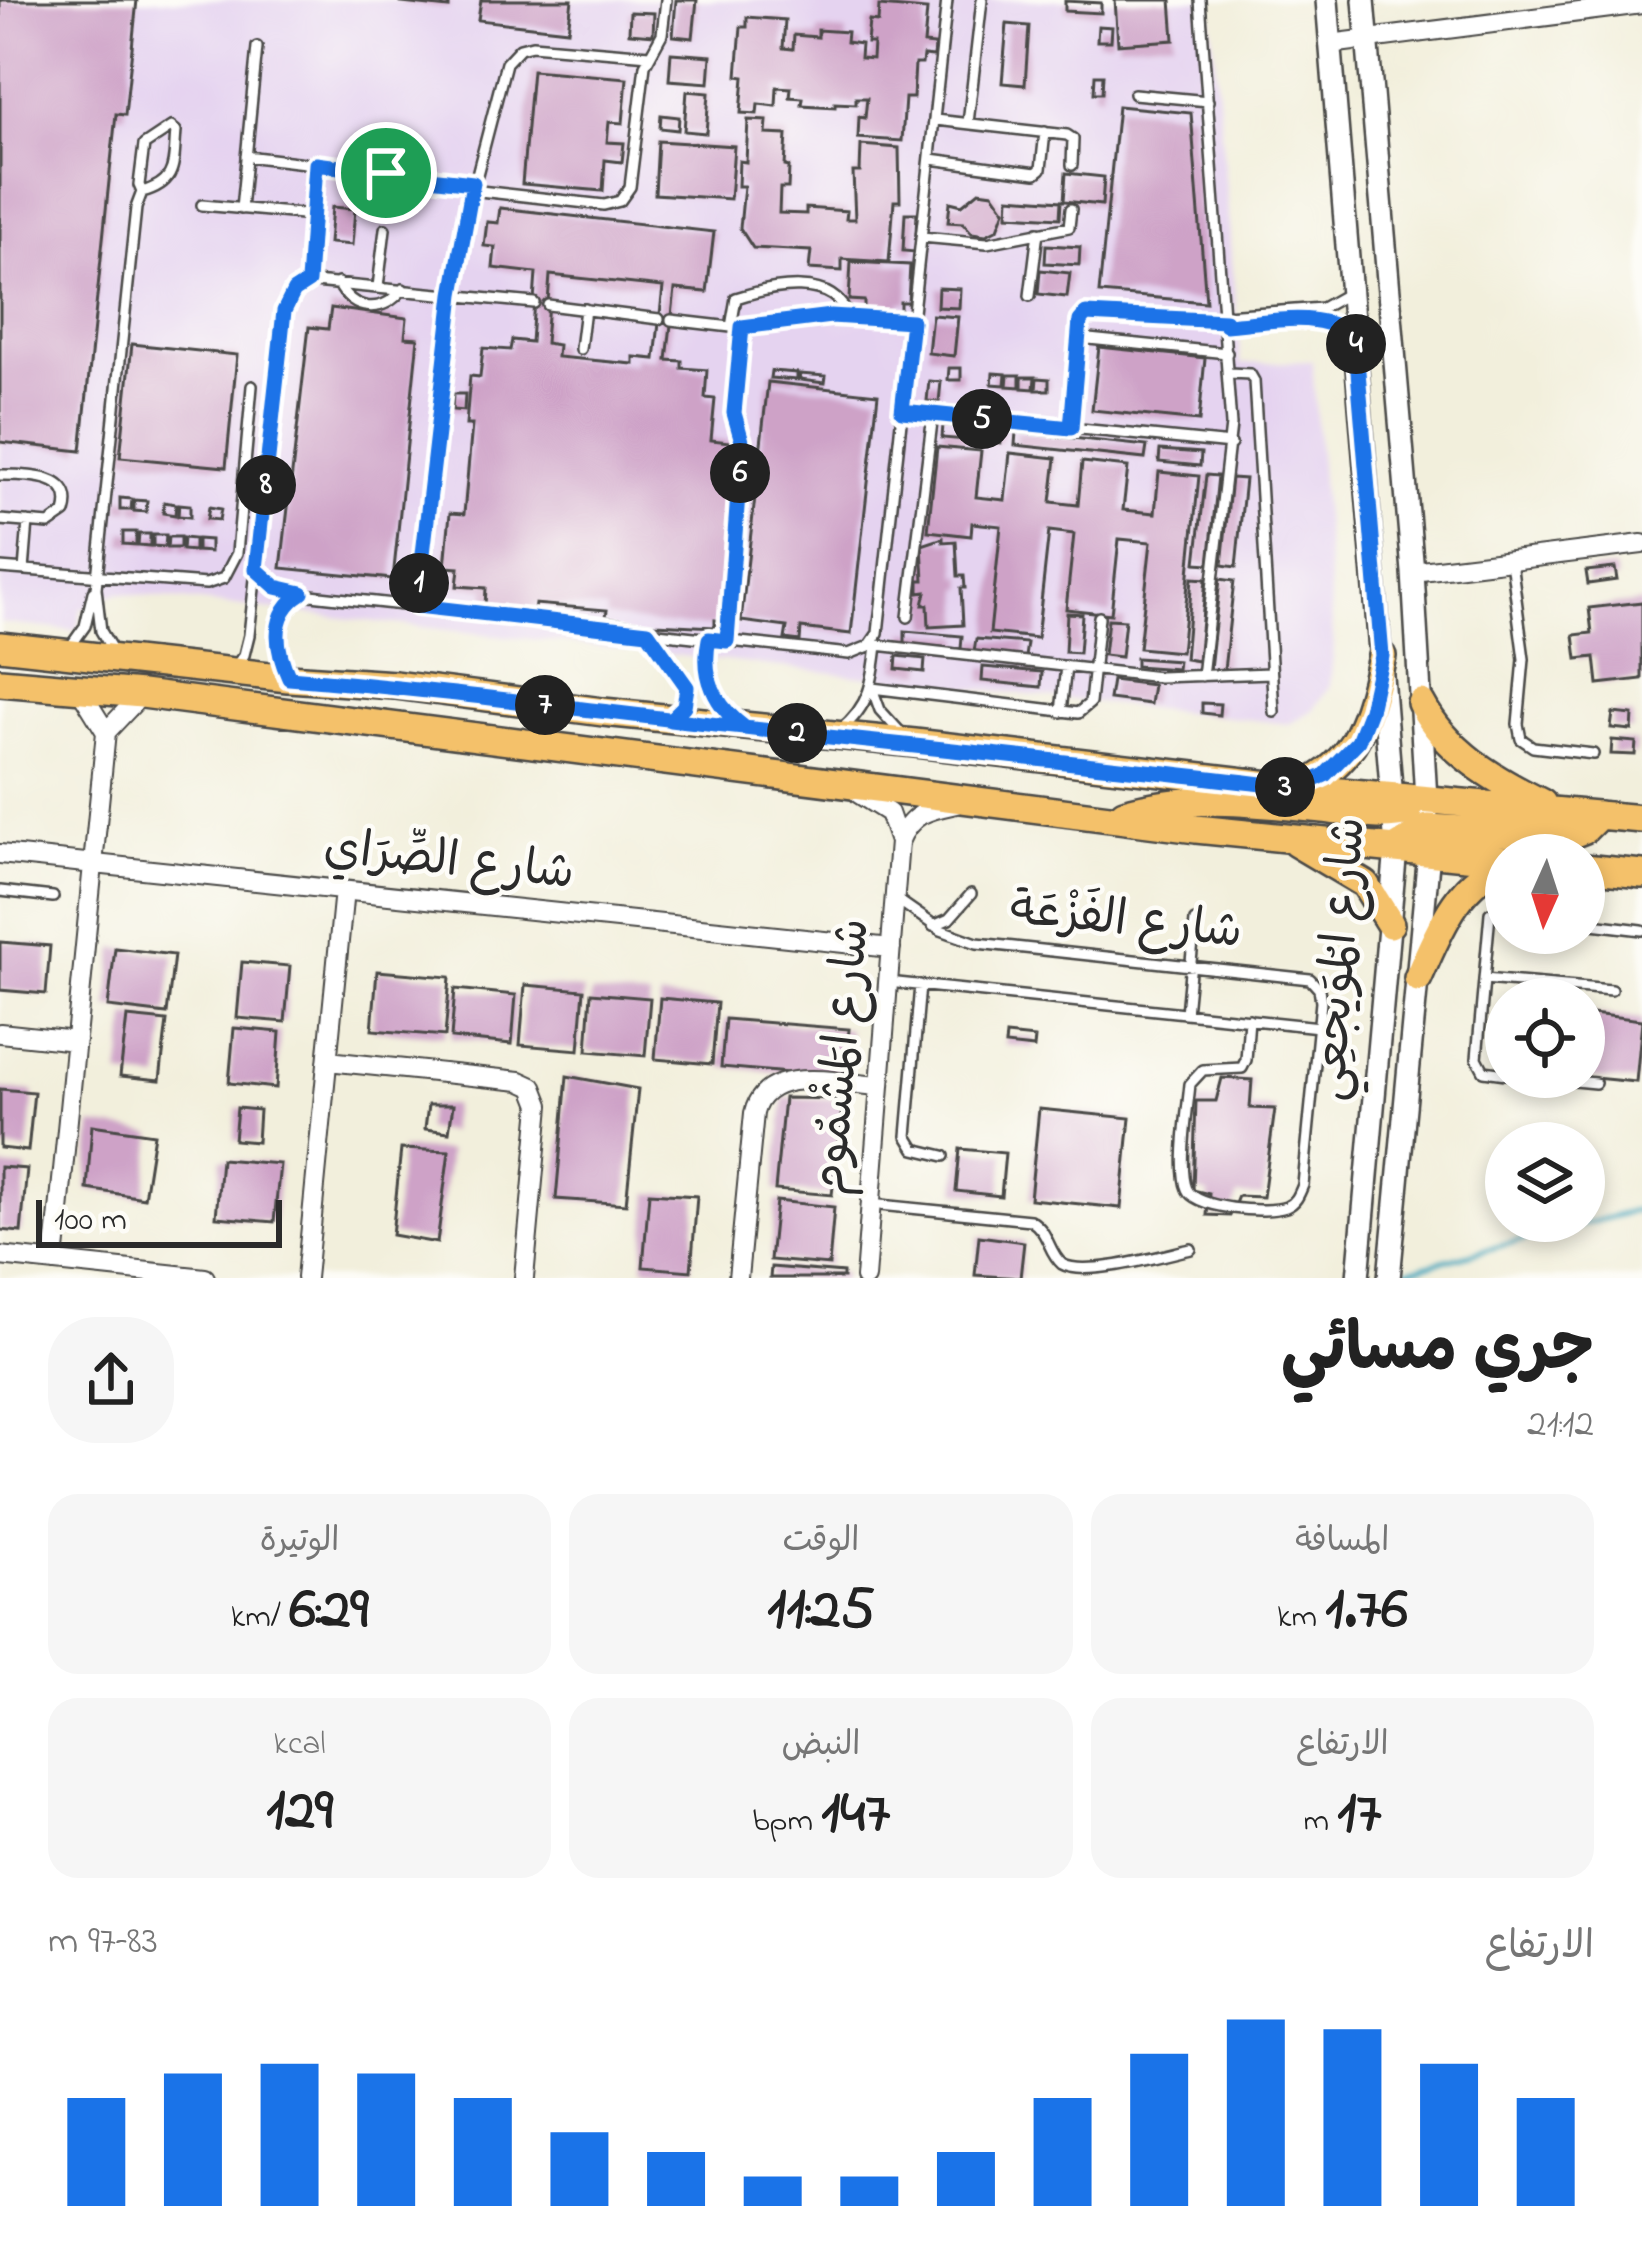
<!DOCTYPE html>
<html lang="ar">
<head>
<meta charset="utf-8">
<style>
  :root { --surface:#fff; --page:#f6f6f6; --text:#222; --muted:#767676; --accent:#1a73e8 }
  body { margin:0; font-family:"Indie Flower","Playpen Sans Arabic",sans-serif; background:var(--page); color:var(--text); direction:rtl; height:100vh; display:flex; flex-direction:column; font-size:45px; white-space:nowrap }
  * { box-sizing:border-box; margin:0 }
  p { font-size:39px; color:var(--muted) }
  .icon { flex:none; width:66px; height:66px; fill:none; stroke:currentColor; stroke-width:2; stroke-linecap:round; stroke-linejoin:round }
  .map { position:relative; height:1278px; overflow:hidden; direction:ltr }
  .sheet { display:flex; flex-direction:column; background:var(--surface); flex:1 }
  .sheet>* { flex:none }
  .needle { width:78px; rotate:183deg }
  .buttons { position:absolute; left:1485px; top:834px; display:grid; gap:24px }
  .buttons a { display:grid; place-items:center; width:120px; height:120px; border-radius:50%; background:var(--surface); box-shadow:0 6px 18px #0003; font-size:60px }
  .scale { position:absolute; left:36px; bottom:30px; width:246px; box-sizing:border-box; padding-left:12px; border:6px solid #2b2b2b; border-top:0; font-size:33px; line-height:42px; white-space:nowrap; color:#2b2b2b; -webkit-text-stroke:9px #fdfcf7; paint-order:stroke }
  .pin { position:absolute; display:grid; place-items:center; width:102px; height:102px; color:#fff; margin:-51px; border:6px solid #fff; border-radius:50%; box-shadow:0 3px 12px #0007 }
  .km { position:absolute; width:60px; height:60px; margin:-30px; border-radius:50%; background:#222; color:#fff; font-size:33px; line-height:60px; text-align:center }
  .round { display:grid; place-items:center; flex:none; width:126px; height:126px; border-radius:48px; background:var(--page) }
  .headline { display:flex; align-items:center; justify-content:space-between; height:204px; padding:0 48px }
  h1 { font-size:66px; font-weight:700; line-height:90px }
  .stats { display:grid; grid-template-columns:repeat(3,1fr); gap:18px; height:204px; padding:12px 48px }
  .stats div { display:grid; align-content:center; border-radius:30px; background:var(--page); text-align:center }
  .stats b { font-size:60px; font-weight:700 }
  .stats small { font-size:33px; font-weight:400 }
  .stats p { font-size:33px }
  .chart { height:336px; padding:24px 48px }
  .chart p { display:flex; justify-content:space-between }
  .chart svg { width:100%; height:216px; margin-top:12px; stroke:var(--accent); stroke-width:6 }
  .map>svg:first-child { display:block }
</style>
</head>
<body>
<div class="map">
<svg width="1642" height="1278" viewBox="0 0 1642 1278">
  <rect width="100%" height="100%" fill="#fdfcf7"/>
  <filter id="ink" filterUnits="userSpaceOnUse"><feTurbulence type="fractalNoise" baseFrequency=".00833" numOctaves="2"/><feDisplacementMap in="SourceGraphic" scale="24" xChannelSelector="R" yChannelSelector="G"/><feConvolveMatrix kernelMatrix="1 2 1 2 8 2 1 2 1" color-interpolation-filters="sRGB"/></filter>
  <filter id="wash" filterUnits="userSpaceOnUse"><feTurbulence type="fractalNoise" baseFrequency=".004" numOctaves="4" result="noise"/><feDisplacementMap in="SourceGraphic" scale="48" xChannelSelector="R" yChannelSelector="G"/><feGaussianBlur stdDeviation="2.7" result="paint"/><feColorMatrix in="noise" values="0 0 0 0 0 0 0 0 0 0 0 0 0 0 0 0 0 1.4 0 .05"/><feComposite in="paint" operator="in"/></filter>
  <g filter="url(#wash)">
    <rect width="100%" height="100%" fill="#f2efdc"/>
    <path fill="#e5d3f0" d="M0,0H1210L1241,364L1312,361L1334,647L1330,685L1313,710L1289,724L119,593L105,597L104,609L81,608L77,631L0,623Z"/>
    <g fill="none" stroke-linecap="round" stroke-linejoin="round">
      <path stroke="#41aac1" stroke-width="4.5" d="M1397,1273L1642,1209"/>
    </g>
    <g id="blocks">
      <path fill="#cea2c7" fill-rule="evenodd" d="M0,0H137L125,115L116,114L81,451L0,442Z
        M401,0H449V8L401,3Z
        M481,0H572L568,30L478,20Z
        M676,0H697L693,38L673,36Z
        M1115,0H1171L1174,40L1118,44Z
        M1065,1L1101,3V13L1065,11Z
        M879,6L927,10L924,44L935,45L934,57L923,56L922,64H915L913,98H905L902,141L858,138L859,117L865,118L867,98H856V104L835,103V107L802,105L803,98L790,97L791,88L777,87L776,106L758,104L757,114L741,113L744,77L737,76L741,27H747V17L785,20L783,48L793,49L794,35L818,37V30L847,32L846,42L861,44L860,58L872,59L873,43H867L869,21L878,22Z
        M630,12L654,13L653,35L629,33Z
        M1007,24L1029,26L1025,85L1002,83Z
        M1098,26L1112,27L1111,41H1097Z
        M671,53L711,56L709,83L669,80Z
        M532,70L627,78L623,123L609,122L607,142L624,143L622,162L605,160L603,191L522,184Z
        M1095,75H1103L1102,93H1094Z
        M687,91L709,93L706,133L684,131Z
        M1118,106L1191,113L1206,302L1099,293Z
        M661,115L679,117L678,130L660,128Z
        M748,120L767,121L766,134L787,135L785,166L789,167L788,188H780L779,213L806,214V208L847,211L846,219H855L853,172H860L861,145L899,148L900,201H894L889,262L842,259V271L809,269L811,251L753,248L740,228L744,186H738L739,161L746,162Z
        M658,141L734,146L730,199L655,194Z
        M1066,173L1104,177L1102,205L1064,201Z
        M979,191L993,193L1005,210L998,229L986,235L972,233L963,223L948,222L950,202L962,205Z
        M1009,197L1061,201L1060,218L1008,215Z
        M332,207L355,209L352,245L329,243Z
        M500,208L714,232L707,292L675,289L667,360L682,361V368L707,370L705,398L715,399L711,440L739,443L723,621L715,620V627L655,624L606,617L607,610L535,604L534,611L485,606L486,588L457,586L459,568L445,567L450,513L464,514L472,425H466L470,376L480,377L483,348L510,350L512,340L531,342L536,273L493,268L495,247L484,246L487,222L498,223ZM550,275L663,287L655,359L634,357V364L557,357L558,345L545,343Z
        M905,213H917L915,252L903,251Z
        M1046,245L1080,247L1079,265L1045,263Z
        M851,262L910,265L908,302H900V311L864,310V301L849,300Z
        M1040,270L1070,273L1067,297L1038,294Z
        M938,288L960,289L959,308L937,307Z
        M331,308L407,318L405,337L418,338L393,579L281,568L309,327L328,329Z
        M932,315L958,317L954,356L928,353Z
        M132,344L237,355L226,467L120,457Z
        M1099,347L1205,358L1199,421L1092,410Z
        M949,368H961V380H948Z
        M771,371L797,373V380L770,378Z
        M993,373L1006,374L1005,385L992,384Z
        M800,374L826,376L825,383L800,380Z
        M1008,375H1020V387L1007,386Z
        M1022,377H1035L1034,389L1022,388Z
        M1037,378L1049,379V390H1036Z
        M929,381L941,382L939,402L927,401Z
        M768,382L878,394L851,634L801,628L800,641L785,639L787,627L741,621Z
        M453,394H465L464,411L452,410Z
        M943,425L1002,430L1001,443L942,438Z
        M1016,432L1147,446L1145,459L1015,445Z
        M937,447L981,451L976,497L1005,500L1010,453L1056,458L1051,502L1078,505L1082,462L1128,467L1123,510L1155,513L1159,472L1199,476L1181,652L1139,648L1151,542L1119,539L1111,614L1066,609L1074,534L1049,531L1037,638L990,633L1001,526L972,523L971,536L928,531Z
        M1160,450L1201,453L1200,466L1159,462Z
        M1206,475L1218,476L1209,564L1196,563Z
        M1231,478L1245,479L1236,567L1222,565Z
        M120,498L132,499L131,510H120Z
        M134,500L147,501L146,512L134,511Z
        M164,502L176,504L175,515L163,513Z
        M179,504L190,505V517L178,516Z
        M209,507L221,509L219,520L207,519Z
        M123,532H136V545L123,544Z
        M139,534H150V546L138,545Z
        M153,535H166L165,547L153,546Z
        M168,537H180V548H167Z
        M183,538L194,539V551L182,550Z
        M943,538V542L956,541L958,576H964L965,588H961L963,625L929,627L928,605H923L926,592L919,593V580H924L922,545Z
        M197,539L210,540V552L197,551Z
        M1615,568L1617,580L1588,584L1586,571Z
        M1192,578L1206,579L1198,661L1185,659Z
        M1220,579L1234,581L1224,670L1210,669Z
        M1642,602V679L1598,684L1595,657L1577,659L1574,635L1592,633L1589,608Z
        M1067,613L1082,614L1079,653L1065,652Z
        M1108,619L1125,620L1121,657L1104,655Z
        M905,631L962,636L961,649L905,644Z
        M976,639L1027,643L1025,657L974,652Z
        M897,656L925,659L924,672L896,669Z
        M1136,658L1178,661L1177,669L1136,666Z
        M983,667L1042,672L1041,687L982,681Z
        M1112,680L1153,685L1150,704L1109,699Z
        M1202,703L1220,704L1219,715L1202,713Z
        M1613,713L1633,715L1632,730L1611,728Z
        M1612,740L1636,742L1635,755L1611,754Z
        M0,942L50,946L46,994L0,990Z
        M115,948L174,955L167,1014L108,1007Z
        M242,962L290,966L285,1022L237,1018Z
        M377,971L450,977L445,1036L372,1030Z
        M525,985L584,990L579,1050L520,1045Z
        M455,989L516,995L512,1044L451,1038Z
        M591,993L650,998L645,1056L587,1051Z
        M660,998L717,1003L712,1064L655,1059Z
        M1584,1013L1642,1020L1636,1082L1584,1077Z
        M127,1017L167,1021L160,1080L120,1076Z
        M725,1019L849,1029L845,1078L721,1067Z
        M234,1028L280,1032L276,1088L229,1083Z
        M1006,1035L1035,1038L1034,1048L1005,1045Z
        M1503,1036H1506V1069L1500,1068Z
        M567,1076L638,1089L626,1204L556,1199Z
        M1222,1078L1252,1080L1250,1108L1275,1109L1263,1197L1238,1196L1230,1216L1207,1215L1209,1194L1193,1190L1196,1101H1216Z
        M0,1089L34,1092L28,1151L0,1148Z
        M784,1098L843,1099L832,1195L775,1190Z
        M428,1105H453L449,1132L425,1129Z
        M237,1108L259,1110L257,1142L234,1140Z
        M1039,1109L1130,1118L1121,1208L1030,1199Z
        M92,1125L154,1134L144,1198L87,1189Z
        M401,1149L449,1151L437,1243L392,1235Z
        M960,1149L1005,1153L1001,1196L956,1191Z
        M221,1159L280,1164L274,1222L216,1217Z
        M0,1167L27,1169L21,1232L0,1230Z
        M649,1193L697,1196L691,1271L643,1267Z
        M776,1201L834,1207L829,1265L770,1260Z
        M979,1236L1024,1242L1020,1278L975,1275Z
        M771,1267L843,1273V1278H770Z"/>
    </g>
  </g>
  <g filter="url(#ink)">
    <use href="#blocks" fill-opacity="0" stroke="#494846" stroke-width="3"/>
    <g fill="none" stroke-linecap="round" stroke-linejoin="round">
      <defs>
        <path id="service" d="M1200,0L1231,425L1202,676
          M1134,94L1208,101
          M936,120L1067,135L1073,139L1072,165
          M968,123L982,0
          M171,127L176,131C173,164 178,182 142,192L139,185L144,145Z
          M246,156L473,183
          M931,159L1036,173L1041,169L1045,132
          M471,190L604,205L620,201L630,187L645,65L662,34L666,0
          M202,205L312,215
          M241,209L257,47
          M922,237L987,243L1069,227L1071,209
          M308,282L316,164
          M338,283C353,313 383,314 403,289
          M378,287L385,229
          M1030,296L1038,232
          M548,305L659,319
          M1224,315L1322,308L1347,294
          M671,320L731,327L831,316L912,321
          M1225,325L1314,319L1349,332
          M731,327L736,298C770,287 834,273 848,317
          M1079,338L1227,353
          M580,349L585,309
          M1229,373L1250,374L1254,381L1274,712
          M901,411L1231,444
          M1071,428L1080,321L1086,314L1225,321
          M0,475C27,475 77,474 65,513L49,524L0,520
          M1511,561L1524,659L1518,724L1521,739L1533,747L1593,754
          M0,568L206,584L224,578L237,553L252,386
          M257,569L269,582L293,593L849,654L869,646L878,633L947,0
          M24,570L28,522
          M417,606L462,232L506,63L520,48L532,45L649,55
          M908,617L933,414
          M648,632C666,655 701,684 678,713
          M709,639C703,670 710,695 732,717
          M727,641L743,441L734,413L743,327
          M877,645L1159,677L1271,673
          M70,647L85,626L93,592
          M114,653L101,631L96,588L136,208L142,192
          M233,669L244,655L249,635L284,311C288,296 297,283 314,282L534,303
          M286,673C274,644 273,612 302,593
          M872,688L1078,713L1090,703L1099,617
          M872,688L880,710L901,733
          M1061,712L1066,666
          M840,730C870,706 873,681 877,645
          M0,891L53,897
          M895,898L941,930L977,943L1310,979L1319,989L1321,1002L1303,1185C1299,1195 1296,1203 1286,1207C1267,1214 1195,1209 1187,1189C1178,1169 1188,1107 1190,1084L1203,1070L1242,1068L1246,1060L1249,1019
          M1506,915L1490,913L1477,1058L1484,1071L1506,1074
          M1584,923L1642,930
          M933,926L949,919L971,894
          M1484,979L1611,990
          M888,982L1319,1027
          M920,985L907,1136L915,1149L944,1156
          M1186,1013L1195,921
          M1533,1077L1595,1083
          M870,1204L1030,1220C1050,1232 1047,1251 1062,1264C1085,1278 1163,1255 1191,1249"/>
        <path id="minor" d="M1330,44L1642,4
          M1413,572L1642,544
          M106,732L142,694
          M859,794L889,813L899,842L865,1278
          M899,842C911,813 928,810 956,804
          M0,854L891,948
          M0,1033L76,1041
          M328,1061L520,1081L533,1087L540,1105L524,1278
          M0,1256L205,1278
          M54,1262L106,732L80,690
          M306,1278L344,890
          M738,1278L754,1113C766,1063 841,1084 880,1086"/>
        <path id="tertiary" d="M1327,0L1396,848L1358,1278
          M1364,0L1413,572L1429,852L1389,1278"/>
        <path id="primary" d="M0,646L288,678L395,685L603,712L915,743L1297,788L1642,819
          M0,682L142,694L1196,829L1506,860
          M1421,703C1447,752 1493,779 1542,803
          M1300,787C1359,762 1369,714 1382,656
          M1124,813C1190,793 1256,803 1323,809C1350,812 1381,819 1408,812
          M1296,843L1365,884L1390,924
          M1396,848L1428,828L1567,836L1585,829L1599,815
          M1584,868L1642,874
          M1418,978C1436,938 1459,875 1506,866"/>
      </defs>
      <use href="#service" stroke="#494846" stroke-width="14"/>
      <use href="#minor" stroke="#494846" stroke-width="22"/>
      <use href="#tertiary" stroke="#494846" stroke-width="26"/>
      <use href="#primary" stroke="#494846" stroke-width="32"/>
      <use href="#service" stroke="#fff" stroke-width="9"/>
      <use href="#minor" stroke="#fff" stroke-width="18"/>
      <use href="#tertiary" stroke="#fff" stroke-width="21"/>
      <use href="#primary" stroke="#f4c16b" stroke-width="27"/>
    </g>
  </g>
  <g fill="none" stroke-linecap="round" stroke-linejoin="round" filter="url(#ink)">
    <defs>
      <path id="route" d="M386,173L473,183L453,294L417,606L648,632L687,687L684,706L670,720C879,743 1088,763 1297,788L1325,775L1358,741L1370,710L1382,656L1355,336C1317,309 1270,322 1226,325L1225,321L1086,314L1080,321L1071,428L902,411L912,321L831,316L742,327L734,413L742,441L727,641L709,639C701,676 715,706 745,728C593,711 441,690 289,678C275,648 270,613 302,593L276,587L256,569L284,311L294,291L308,282L316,164L386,173"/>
    </defs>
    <use href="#route" stroke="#fff" stroke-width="24"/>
    <use href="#route" stroke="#1a73e8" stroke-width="15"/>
  </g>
  <g text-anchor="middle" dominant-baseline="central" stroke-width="9" stroke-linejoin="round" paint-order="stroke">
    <g font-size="48" fill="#2b2b2b" stroke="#fdfcf7">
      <text transform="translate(449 862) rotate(6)">شارع الصِّرَاي</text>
      <text transform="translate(1126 922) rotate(6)">شارع الفَزْعَة</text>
      <text transform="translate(1341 959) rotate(-86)">شارع المُوَيجعِي</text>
      <text transform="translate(843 1057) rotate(-85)">شارع المَشْمُوم</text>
    </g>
  </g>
</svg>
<div class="buttons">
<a><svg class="needle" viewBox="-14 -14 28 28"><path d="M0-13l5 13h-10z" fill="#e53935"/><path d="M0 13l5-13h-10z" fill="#767676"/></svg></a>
<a><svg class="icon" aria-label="locate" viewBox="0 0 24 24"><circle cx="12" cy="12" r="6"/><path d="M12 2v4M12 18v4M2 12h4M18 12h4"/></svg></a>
<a><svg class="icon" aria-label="layers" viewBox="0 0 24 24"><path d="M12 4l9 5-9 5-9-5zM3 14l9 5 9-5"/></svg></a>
</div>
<div class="scale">100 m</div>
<div class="pin" style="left:386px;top:173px;background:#1e9e55"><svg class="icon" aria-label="arrive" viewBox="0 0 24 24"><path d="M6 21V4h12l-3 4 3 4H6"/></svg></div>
<b class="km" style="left:419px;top:583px">1</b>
<b class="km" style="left:797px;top:733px">2</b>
<b class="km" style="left:1285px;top:787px">3</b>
<b class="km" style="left:1356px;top:344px">4</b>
<b class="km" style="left:982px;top:419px">5</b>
<b class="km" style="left:740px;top:473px">6</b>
<b class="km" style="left:545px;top:705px">7</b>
<b class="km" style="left:266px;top:485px">8</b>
</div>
<section class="sheet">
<div class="headline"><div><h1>جري مسائي</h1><p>21:12</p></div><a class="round"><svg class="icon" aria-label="share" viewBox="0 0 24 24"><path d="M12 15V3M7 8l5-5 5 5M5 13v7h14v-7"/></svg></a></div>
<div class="stats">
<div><p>المسافة</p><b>1.76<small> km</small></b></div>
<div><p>الوقت</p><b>11:25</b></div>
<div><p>الوتيرة</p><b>6:29<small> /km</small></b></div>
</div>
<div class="stats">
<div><p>الارتفاع</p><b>17<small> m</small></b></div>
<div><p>النبض</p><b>147<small> bpm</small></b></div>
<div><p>kcal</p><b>129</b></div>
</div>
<div class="chart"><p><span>الارتفاع</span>83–97 m</p>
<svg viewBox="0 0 160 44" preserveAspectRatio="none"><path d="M5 44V22M15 44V17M25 44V15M35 44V17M45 44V22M55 44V29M65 44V33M75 44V38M85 44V38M95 44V33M105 44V22M115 44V13M125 44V6M135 44V8M145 44V15M155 44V22"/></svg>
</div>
</section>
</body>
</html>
